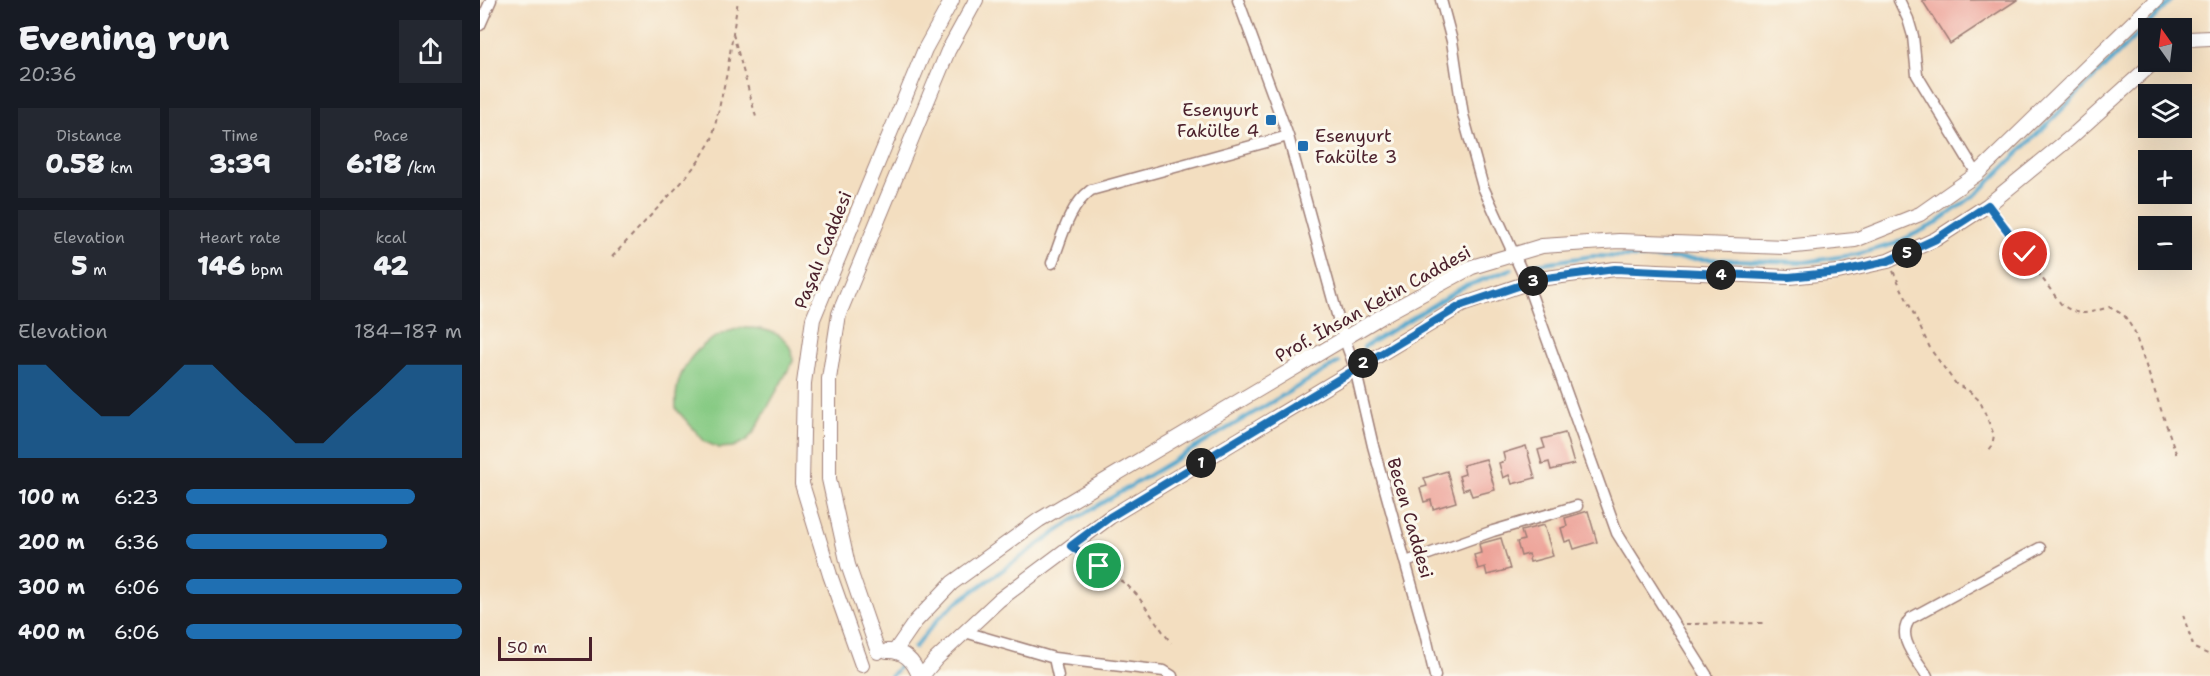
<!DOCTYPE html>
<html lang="en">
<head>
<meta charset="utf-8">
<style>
  :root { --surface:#171b24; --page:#242831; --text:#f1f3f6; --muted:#9ea1a6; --accent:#1f6fb2 }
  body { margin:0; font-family:"Shantell Sans",sans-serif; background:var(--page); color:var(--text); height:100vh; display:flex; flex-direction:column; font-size:22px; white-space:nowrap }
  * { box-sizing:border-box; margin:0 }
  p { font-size:20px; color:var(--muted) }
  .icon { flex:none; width:33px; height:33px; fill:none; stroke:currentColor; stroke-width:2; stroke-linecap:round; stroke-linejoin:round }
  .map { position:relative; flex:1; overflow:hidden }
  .details { display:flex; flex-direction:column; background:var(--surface); width:480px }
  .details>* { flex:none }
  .needle { width:39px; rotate:346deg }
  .controls { position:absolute; left:1658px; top:18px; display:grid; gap:12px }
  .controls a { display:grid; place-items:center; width:54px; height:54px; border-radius:0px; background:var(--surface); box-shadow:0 6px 24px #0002; font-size:30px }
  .scale { position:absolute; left:18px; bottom:15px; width:94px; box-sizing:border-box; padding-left:6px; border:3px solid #4a1f2b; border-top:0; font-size:16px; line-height:21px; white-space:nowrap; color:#4a1f2b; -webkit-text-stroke:4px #fbf7ec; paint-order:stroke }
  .pin { position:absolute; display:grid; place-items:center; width:51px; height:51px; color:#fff; margin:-26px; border:3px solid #fff; border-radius:50%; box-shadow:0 2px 6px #0007 }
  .km { position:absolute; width:30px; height:30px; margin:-15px; border-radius:50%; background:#222; color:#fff; font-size:16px; line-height:30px; text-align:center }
  .round { display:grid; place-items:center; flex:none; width:63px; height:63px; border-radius:0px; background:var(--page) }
  .summary { display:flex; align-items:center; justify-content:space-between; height:102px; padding:0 18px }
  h1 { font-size:33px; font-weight:800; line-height:45px }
  .stats { display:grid; grid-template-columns:repeat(3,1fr); gap:9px; height:102px; padding:6px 18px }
  .stats div { display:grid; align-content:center; border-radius:0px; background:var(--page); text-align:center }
  .stats b { font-size:26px; font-weight:800 }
  .stats small { font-size:16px; font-weight:400 }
  .stats p { font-size:16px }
  .chart { height:168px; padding:12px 18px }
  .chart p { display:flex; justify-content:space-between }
  .chart svg { width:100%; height:108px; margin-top:6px; fill:var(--accent); opacity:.7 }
  ul { padding:0 18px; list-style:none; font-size:20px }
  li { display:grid; grid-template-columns:96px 72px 1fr; align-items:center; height:45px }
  li i { height:15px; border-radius:8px; background:var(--accent) }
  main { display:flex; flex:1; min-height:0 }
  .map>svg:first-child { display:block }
</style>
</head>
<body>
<main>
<section class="details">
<div class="summary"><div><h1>Evening run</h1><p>20:36</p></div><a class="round"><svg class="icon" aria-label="share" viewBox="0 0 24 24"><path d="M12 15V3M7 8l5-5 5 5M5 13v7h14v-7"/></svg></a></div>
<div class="stats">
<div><p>Distance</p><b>0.58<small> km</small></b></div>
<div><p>Time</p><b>3:39</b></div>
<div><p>Pace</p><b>6:18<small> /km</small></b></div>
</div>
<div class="stats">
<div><p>Elevation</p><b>5<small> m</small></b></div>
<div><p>Heart rate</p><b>146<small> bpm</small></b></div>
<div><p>kcal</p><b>42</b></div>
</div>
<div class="chart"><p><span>Elevation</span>184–187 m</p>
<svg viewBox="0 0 160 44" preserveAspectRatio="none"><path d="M0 44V6L10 6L20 17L30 27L40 27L50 17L60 6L70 6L80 17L90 27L100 38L110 38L120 27L130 17L140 6L150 6L160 6V44z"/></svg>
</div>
<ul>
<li><b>100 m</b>6:23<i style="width:83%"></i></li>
<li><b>200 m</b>6:36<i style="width:73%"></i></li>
<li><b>300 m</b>6:06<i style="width:100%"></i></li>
<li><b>400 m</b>6:06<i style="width:100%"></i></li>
</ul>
</section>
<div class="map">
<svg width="1730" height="676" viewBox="0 0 1730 676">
  <rect width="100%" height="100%" fill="#fbf7ec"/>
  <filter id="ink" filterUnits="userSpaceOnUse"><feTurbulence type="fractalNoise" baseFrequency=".0167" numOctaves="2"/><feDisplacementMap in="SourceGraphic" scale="12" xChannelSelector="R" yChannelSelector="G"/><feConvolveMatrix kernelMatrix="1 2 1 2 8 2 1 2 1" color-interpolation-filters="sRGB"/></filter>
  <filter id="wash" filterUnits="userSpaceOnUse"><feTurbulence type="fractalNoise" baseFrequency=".008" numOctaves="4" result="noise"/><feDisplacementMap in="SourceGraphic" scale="24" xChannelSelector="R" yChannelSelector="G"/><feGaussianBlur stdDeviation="1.35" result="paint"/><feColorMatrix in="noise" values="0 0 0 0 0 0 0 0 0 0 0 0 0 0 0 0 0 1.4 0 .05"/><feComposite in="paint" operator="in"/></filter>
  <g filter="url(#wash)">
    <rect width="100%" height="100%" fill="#f3dec0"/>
    <path fill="#86ca83" stroke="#687457" stroke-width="1.5" d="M261,328C285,327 312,333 313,361L274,432L266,441L253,447L239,448L225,442L196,409C193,367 222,336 261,328Z"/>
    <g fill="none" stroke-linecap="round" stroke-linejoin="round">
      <path stroke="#51a7cd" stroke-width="4" d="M1049,265L1113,256L1325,262L1378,254L1414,244L1455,224L1499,192L1692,0
        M884,347L983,287L1032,269
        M434,648L459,618L476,603L592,521L859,362
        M411,676L423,662"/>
    </g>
    <g id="blocks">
      <path fill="#eda298" d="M1442,0H1537L1470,44Z
        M1085,433L1094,464L1071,470L1069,462L1062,464L1058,450L1065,448L1062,439Z
        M1046,446L1055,478L1032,484L1029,475L1023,478L1019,463L1025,461L1023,453Z
        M1006,459L1015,490L992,496L989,488L983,490L979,476L985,474L983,465Z
        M967,471L976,502L953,509L951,500L944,502L940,488L947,486L944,478Z
        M1108,511L1117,542L1094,549L1091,540L1085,542L1081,528L1087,526L1085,518Z
        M1064,525L1073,556L1050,562L1048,554L1041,556L1037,542L1044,540L1041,531Z
        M1021,538L1030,569L1007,575L1005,567L998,569L994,555L1001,553L999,544Z"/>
    </g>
  </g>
  <g filter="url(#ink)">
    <use href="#blocks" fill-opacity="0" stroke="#9e7e76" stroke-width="1.5"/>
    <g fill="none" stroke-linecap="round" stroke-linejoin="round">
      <defs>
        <path id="minor" d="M758,0L808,136L861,329L875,368L893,446L945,633L955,676
          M961,0L972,41L983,115L1003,187L1047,283L1137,533L1227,676
          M1419,0L1428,19L1433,36L1437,75L1497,174
          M0,25L11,0
          M572,263C582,238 588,207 611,190L808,136
          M926,562L1013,531L1097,506
          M485,632L574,658L684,671L692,676
          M574,658L578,676
          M1447,676C1437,659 1414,636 1431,618L1560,548"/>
        <path id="tertiary" d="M1701,45L1709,39L1730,38
          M407,651C423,650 434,661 439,676
          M415,651L435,622L472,583L559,520L907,313L992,267L1062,246L1139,241L1305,247L1375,240L1440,214L1497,174L1676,0
          M398,652L368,565L349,479V379L359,314L468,51L496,0
          M382,665L350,575L322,484L324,383L333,319L445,49L472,0
          M442,676L456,659L519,600L630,517L982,305L1059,279L1135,269L1309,277L1358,272L1408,261L1456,239L1508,205L1590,138L1674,62"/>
      </defs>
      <use href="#minor" stroke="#9e7e76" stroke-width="13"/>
      <use href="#tertiary" stroke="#9e7e76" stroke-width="16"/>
      <path stroke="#9e7e76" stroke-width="2" stroke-dasharray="4.5 4.5" stroke-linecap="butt" d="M253,34L276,117
        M1515,214L1581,304C1600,318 1608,313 1629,307L1644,315L1654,331L1697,456
        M132,257L201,183L218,162L232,139L247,73L258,0
        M1413,271L1451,350L1476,384L1489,391L1500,401L1514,435L1512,446L1509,450
        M603,555L647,585L657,595L691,643
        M1703,615L1714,648L1730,655
        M1206,624L1287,623"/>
      <use href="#minor" stroke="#fff" stroke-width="10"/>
      <use href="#tertiary" stroke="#fff" stroke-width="14"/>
    </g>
  </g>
  <g fill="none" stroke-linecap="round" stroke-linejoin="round" filter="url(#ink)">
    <defs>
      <path id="route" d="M619,566L591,546L630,517L982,305L1059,279L1135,269L1309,277L1358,272L1408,261L1456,239L1508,205L1545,254"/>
    </defs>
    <use href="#route" stroke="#fff" stroke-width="12"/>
    <use href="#route" stroke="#1f6fb2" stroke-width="8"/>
  </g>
  <g fill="#1f6fb2" stroke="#fbf7ec" stroke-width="2">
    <rect x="785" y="114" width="12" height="12" rx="3"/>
    <rect x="817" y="140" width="12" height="12" rx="3"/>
  </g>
  <g text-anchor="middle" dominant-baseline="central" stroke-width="6" stroke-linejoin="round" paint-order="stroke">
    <g font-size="18" fill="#4a1f2b" stroke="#fbf7ec" text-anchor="end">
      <text x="779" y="110">Esenyurt<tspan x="779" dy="21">Fakülte 4</tspan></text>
      <text x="835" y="136" text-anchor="start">Esenyurt<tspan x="835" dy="21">Fakülte 3</tspan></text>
    </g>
    <g font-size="18" fill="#4a1f2b" stroke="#fbf7ec">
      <text transform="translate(343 250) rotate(-68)">Paşalı Caddesi</text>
      <text transform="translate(893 304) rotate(-29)">Prof. İhsan Ketin Caddesi</text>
      <text transform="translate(930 518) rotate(74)">Becen Caddesi</text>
    </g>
  </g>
</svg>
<div class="controls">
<a><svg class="needle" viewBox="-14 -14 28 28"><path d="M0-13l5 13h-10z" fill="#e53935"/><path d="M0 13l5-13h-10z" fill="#9ea1a6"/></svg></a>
<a><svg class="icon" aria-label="layers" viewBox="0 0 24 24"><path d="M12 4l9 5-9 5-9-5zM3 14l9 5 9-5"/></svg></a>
<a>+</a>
<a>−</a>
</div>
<div class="scale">50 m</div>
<div class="pin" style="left:619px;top:566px;background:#1e9e55"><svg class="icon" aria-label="arrive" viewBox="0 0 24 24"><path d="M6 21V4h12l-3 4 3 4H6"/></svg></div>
<div class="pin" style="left:1545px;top:254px;background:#d93025"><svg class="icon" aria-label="check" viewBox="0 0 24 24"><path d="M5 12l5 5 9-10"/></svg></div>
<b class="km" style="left:721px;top:463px">1</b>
<b class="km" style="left:883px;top:363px">2</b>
<b class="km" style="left:1053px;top:281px">3</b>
<b class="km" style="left:1241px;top:275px">4</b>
<b class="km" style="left:1427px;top:253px">5</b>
</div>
</main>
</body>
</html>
